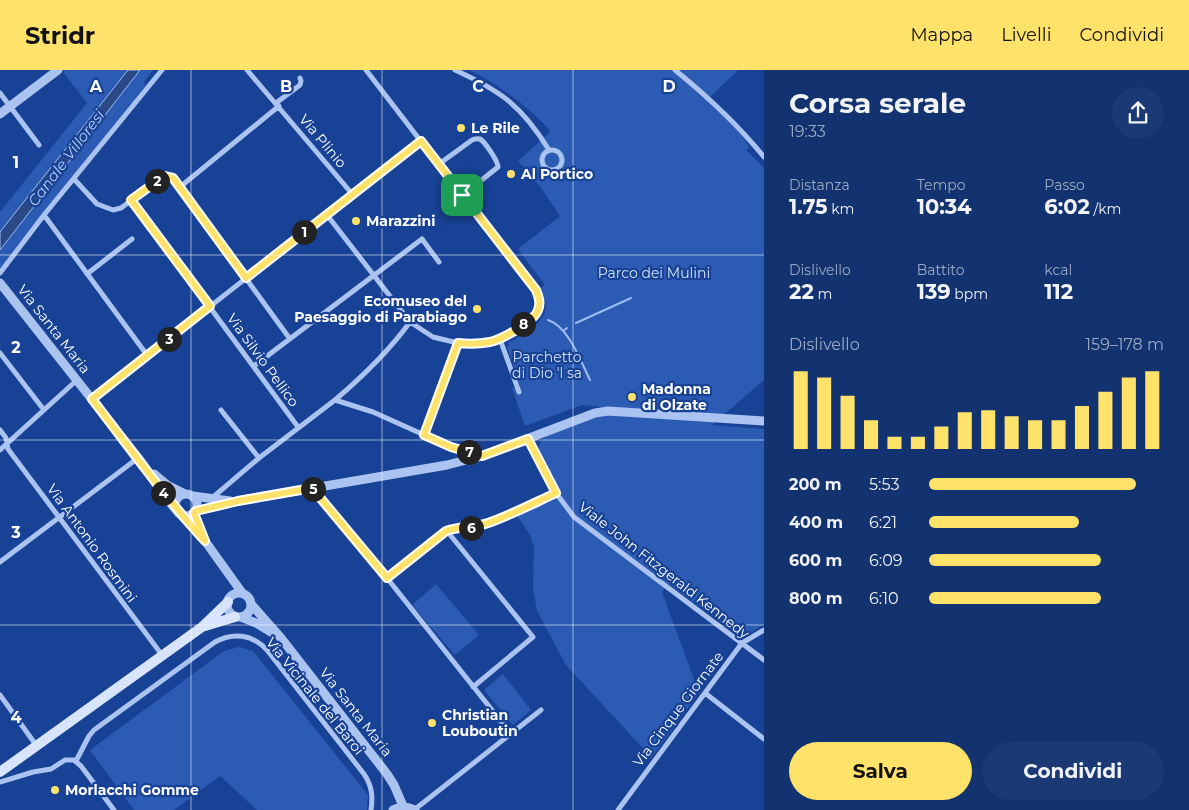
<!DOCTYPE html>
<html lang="it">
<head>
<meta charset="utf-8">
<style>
  :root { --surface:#123270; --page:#1b3a75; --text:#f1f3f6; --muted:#9caac3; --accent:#ffe269 }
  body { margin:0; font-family:Montserrat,sans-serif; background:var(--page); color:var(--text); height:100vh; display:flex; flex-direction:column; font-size:19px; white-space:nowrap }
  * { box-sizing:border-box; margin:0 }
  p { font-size:16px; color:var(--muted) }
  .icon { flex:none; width:28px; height:28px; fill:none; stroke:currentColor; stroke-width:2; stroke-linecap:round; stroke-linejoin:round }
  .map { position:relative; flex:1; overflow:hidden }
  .side { display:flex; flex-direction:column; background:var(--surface); width:425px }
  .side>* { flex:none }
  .pin { position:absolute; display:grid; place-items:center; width:42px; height:42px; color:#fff; margin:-21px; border-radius:10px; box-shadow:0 2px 8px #0006 }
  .km { position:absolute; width:25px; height:25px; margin:-12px; border-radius:50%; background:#222; color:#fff; font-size:14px; line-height:25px; text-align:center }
  .round { display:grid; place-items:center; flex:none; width:52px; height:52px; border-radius:26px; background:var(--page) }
  .headline { display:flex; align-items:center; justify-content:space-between; height:85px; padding:0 25px }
  h1 { font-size:28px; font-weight:700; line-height:38px }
  .stats { display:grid; grid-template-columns:repeat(3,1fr); gap:8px; height:85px; padding:5px 25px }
  .stats div { display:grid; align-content:center }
  .stats b { font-size:21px; font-weight:700 }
  .stats small { font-size:14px; font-weight:400 }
  .stats p { font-size:14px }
  .chart { height:140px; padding:10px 25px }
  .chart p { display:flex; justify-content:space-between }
  .chart svg { width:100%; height:90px; margin-top:5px; stroke:var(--accent); stroke-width:6 }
  .cta { display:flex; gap:10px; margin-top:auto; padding:10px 25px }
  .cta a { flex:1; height:58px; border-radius:30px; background:var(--accent); color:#111; font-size:20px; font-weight:700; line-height:58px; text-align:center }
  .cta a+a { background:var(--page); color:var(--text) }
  ul { padding:0 25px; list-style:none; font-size:16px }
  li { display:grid; grid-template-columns:80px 60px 1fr; align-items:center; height:38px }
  li i { height:12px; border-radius:6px; background:var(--accent) }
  header { display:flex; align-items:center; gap:30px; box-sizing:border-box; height:70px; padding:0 25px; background:var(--accent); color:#111 }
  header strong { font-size:24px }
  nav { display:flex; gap:28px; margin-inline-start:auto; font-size:18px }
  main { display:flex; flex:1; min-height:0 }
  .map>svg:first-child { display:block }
</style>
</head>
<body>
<header>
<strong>Stridr</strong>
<nav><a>Mappa</a><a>Livelli</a><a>Condividi</a></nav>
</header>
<main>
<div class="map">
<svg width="764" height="740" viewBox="0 0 764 740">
  <rect width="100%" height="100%" fill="#184295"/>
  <path fill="#2c5bb3" d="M66,0H153L143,13L146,15L0,199V142L87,33L63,2Z
    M469,0H738L707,30L743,67L749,77L746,80L764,98V310L712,355L764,359V554L751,563L740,566L668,514L662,522L699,623L652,687L650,686L566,595L537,541L533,518L534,477L530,465L514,441L557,419L540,385C539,379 538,375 542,370C551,358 591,346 606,344C623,342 640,344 657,343L582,335L525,356L512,318L520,316L507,277L509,276L508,273C529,261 559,246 539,219L545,215L518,179L560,146L541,118L518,91L549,63L550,60C527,36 499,14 469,0Z
    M436,514L479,565L455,585L412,535Z
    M239,577L253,581L368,725L367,740H257L220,706L174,740H134L90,680L224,581Z
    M503,604L531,640L513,655L484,620Z"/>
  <path fill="#2b4987" stroke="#9cbcf3" d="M128,0H140L0,180V162Z"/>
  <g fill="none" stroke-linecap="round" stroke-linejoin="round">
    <path stroke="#9cbcf3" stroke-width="2" d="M548,250C569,257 581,292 590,310
      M576,253L631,228
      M563,261L567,258"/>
    <path stroke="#aac3f0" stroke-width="5" d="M247,0L353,125
      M455,0C501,21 522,36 549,80
      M675,0C707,26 738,55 764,87
      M0,23L39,75
      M276,33L300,15L301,11L300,8
      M542 90a10 10 0 1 1 20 0a10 10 0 1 1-20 0Z
      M439,94L472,70C475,69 476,68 480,69C485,72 498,91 498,97L463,125
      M74,109L97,134L113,140L121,138L164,106L173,108L290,269
      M180,117L279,36
      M131,130L298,357
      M44,145L147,285
      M327,145L410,252L433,267L458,273L475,274L490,272L505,267L535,245L540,233L536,221L366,0
      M0,203L44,145L162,0
      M87,204L132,169
      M500,269L519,322
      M0,283L44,340
      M254,296L422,169L439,192
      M92,329L421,71
      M335,330C362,307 389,281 410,252
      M221,340L259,388
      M0,360L6,368L8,379L162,585
      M424,365L458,273
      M528,369L556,423L574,447L764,590
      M0,380L77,310
      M312,418L387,508L511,664
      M212,428L259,388L335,330L373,342L451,377L479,385
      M447,461L533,567L473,617
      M0,492L138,388
      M387,508L447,461C457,456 475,457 488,453C511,445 534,433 556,423
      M705,623L764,669
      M0,625L36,675
      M76,691L89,666L94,660L215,572C233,562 252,564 267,580L364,704C372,716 373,726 371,740
      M0,712L33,702L51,699L65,690H74L81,696L114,740
      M414,740L541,640
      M618,740L742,573L764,560"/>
    <path stroke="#aac3f0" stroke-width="9" d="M0,44L58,0
      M0,213L143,394L158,417L176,440
      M154,404L167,415L185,424
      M175 435a11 11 0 1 1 22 0a11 11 0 1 1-22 0Z
      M193,426L230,431
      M195,441L238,431L447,395L482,386L595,343L608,341L764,351
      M179,443L205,471L243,524
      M194,443L202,466
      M227 535a12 12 0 1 1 24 0a12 12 0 1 1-24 0Z
      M251,534L281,568L387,704L394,715L403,736
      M241,547L256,553L274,564
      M393,740L403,736L415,740"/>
    <path stroke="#d8e4fb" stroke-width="10" d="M205,556L235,547
      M0,702L202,557L228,532"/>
  </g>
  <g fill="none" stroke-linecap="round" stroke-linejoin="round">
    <defs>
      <path id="route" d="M421,71L536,220C539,227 541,233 538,240C534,252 502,269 490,272C479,274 468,274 458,273L424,365L451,377L482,386L528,369L556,423C534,433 511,445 488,453C475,458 458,456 446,461L387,508L312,418L238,431L196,441L194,443L205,471C164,426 129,377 92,329L210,236L131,130L164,106L173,108L246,208Z"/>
    </defs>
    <use href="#route" stroke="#fff" stroke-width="10"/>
    <use href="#route" stroke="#ffe269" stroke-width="6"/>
  </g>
  <path fill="none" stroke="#fff" stroke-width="1" stroke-opacity="0.55" d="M191,0V740M382,0V740M573,0V740M0,185H764M0,370H764M0,555H764"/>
  <g fill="#ffe269" stroke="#184295" stroke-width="2">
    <circle cx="461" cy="58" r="5"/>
    <circle cx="511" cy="104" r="5"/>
    <circle cx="356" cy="151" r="5"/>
    <circle cx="477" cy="239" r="5"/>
    <circle cx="632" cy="327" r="5"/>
    <circle cx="432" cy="653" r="5"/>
    <circle cx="55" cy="720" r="5"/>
  </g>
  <g text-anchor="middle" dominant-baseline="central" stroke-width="4.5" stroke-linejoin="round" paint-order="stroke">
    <g font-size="14" font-weight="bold" fill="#fff" stroke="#184295" text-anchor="start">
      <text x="471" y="58">Le Rile</text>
      <text x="521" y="104">Al Portico</text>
      <text x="366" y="151">Marazzini</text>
      <text x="467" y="231" text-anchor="end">Ecomuseo del<tspan x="467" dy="16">Paesaggio di Parabiago</tspan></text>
      <text x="642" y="319">Madonna<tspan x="642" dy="16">di Olzate</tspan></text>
      <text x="442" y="645">Christian<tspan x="442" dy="16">Louboutin</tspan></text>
      <text x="65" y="720">Morlacchi Gomme</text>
    </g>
    <g font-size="14" fill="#fff" stroke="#184295">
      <text transform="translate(323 71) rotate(50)">Via Plinio</text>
      <text transform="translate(54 259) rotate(52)">Via Santa Maria</text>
      <text transform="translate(263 290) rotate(54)">Via Silvio Pellico</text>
      <text transform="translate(92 473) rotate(54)">Via Antonio Rosmini</text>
      <text transform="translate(664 500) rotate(38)">Viale John Fitzgerald Kennedy</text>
      <text transform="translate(315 626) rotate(51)">Via Vicinale del Baroi</text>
      <text transform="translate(678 639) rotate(-53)">Via Cinque Giornate</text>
      <text transform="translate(356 642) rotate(52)">Via Santa Maria</text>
    </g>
    <g font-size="14" fill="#d1e0fb" stroke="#184295">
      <text x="654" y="203">Parco dei Mulini</text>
      <text x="547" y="287">Parchetto<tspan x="547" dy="16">di Dio 'l sa</tspan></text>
    </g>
    <g font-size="15" font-style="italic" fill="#b6cdf7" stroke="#184295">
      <text transform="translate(66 88) rotate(-53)">Canale Villoresi</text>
    </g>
  </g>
  <g font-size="16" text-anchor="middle" font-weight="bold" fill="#fff" stroke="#184295" stroke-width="4.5" stroke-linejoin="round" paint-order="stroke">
    <text x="96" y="22">A</text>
    <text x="286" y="22">B</text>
    <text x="478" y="22">C</text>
    <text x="669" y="22">D</text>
    <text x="16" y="98">1</text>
    <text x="16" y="283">2</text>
    <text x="16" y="468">3</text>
    <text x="16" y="653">4</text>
  </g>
</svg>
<div class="pin" style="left:462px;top:125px;background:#1e9e55"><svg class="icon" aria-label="arrive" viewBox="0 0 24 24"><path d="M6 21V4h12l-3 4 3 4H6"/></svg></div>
<b class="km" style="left:304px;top:162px">1</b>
<b class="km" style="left:157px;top:111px">2</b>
<b class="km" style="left:169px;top:269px">3</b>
<b class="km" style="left:163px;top:423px">4</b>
<b class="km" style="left:313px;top:419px">5</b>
<b class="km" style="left:471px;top:458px">6</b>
<b class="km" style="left:469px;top:382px">7</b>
<b class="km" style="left:523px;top:254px">8</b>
</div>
<section class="side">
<div class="headline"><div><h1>Corsa serale</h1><p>19:33</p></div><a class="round"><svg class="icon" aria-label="share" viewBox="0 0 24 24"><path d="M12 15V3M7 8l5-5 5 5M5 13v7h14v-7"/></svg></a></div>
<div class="stats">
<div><p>Distanza</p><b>1.75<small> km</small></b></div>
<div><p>Tempo</p><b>10:34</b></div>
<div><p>Passo</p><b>6:02<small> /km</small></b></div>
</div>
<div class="stats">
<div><p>Dislivello</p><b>22<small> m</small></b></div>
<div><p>Battito</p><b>139<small> bpm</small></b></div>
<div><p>kcal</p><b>112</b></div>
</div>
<div class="chart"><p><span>Dislivello</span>159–178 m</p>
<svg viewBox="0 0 160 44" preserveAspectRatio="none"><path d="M5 44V6M15 44V9M25 44V18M35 44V30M45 44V38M55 44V38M65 44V33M75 44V26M85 44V25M95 44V28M105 44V30M115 44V30M125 44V23M135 44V16M145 44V9M155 44V6"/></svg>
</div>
<ul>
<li><b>200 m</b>5:53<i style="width:88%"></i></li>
<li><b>400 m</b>6:21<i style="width:64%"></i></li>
<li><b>600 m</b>6:09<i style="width:73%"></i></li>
<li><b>800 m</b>6:10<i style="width:73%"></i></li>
</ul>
<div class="cta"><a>Salva</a><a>Condividi</a></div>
</section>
</main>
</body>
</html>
